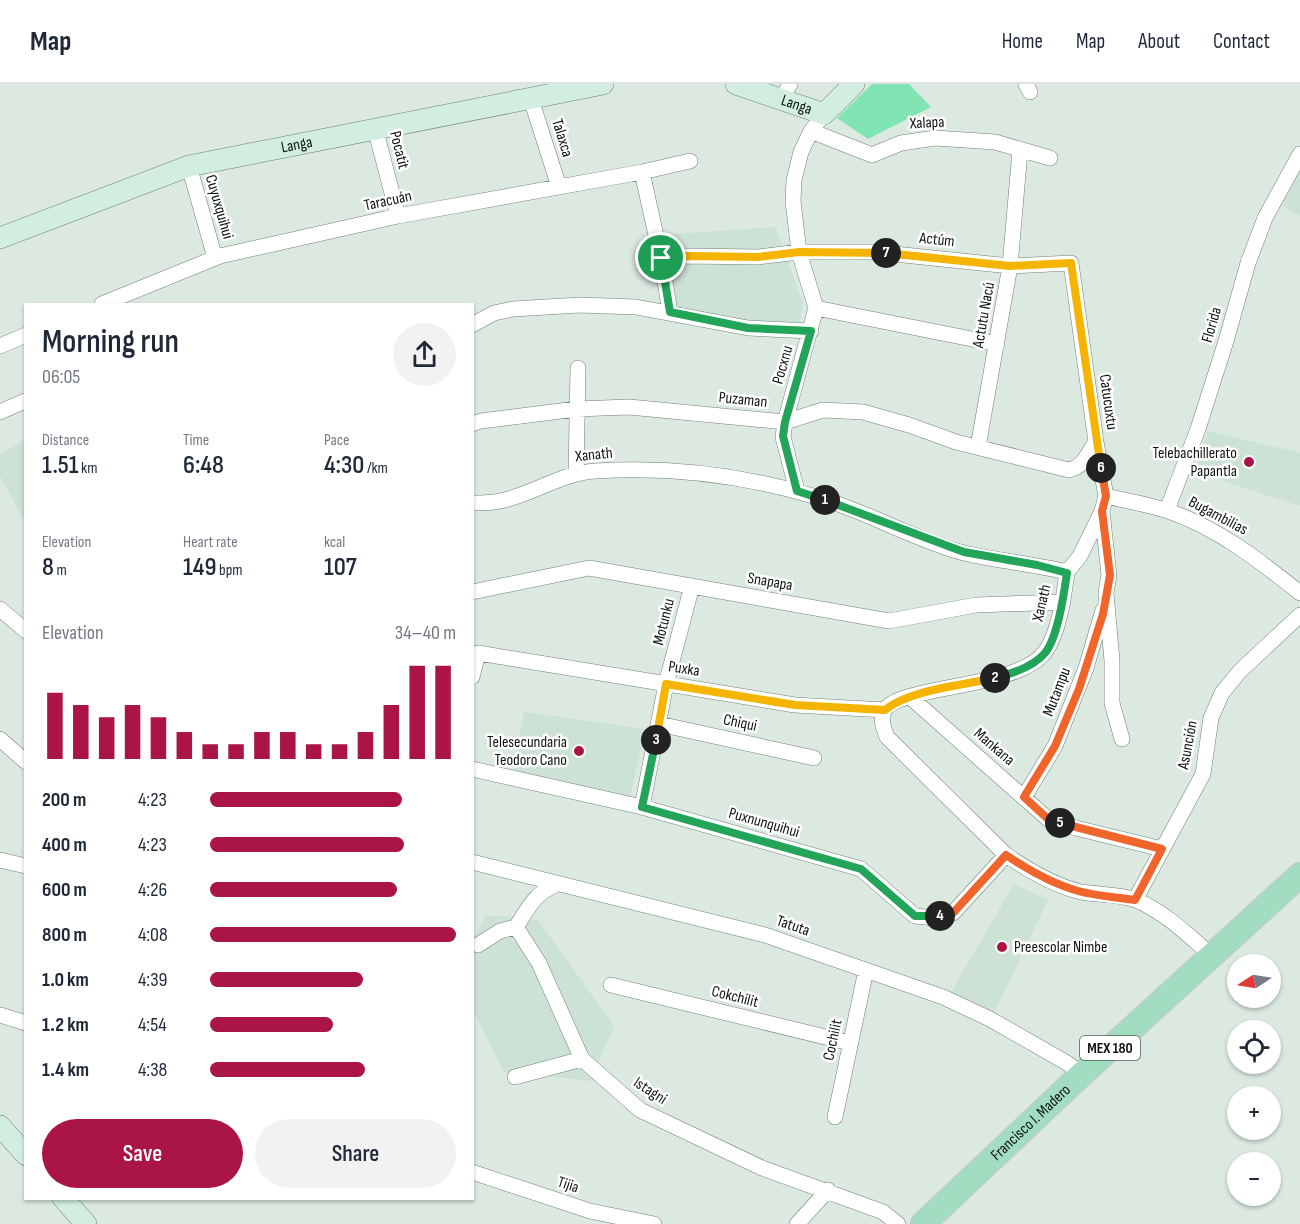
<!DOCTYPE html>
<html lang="en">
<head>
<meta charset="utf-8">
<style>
  :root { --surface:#fff; --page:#f2f2f3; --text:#1f2937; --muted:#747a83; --line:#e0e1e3; --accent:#aa1545 }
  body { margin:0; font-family:"Sofia Sans Condensed",sans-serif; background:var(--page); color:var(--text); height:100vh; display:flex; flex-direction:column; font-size:22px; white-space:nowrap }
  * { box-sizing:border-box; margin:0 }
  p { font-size:20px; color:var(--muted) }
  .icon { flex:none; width:33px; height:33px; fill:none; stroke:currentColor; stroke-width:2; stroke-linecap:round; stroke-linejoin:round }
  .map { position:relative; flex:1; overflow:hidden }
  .side { position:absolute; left:24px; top:219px; width:450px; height:897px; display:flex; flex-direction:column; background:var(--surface); border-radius:0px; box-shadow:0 2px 4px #0004 }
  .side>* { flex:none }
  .needle { width:39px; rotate:258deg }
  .buttons { position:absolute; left:1227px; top:870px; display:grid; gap:12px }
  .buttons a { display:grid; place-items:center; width:54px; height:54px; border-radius:50%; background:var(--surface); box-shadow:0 2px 4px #0004; font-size:30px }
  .pin { position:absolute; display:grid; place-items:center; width:51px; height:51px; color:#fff; margin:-26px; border:3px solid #fff; border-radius:50%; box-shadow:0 2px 6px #0007 }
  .km { position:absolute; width:30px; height:30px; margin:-15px; border-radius:50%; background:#222; color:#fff; font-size:16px; line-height:30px; text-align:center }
  .round { display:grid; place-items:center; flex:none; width:63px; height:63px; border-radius:32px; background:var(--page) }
  .overview { display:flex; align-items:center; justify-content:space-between; height:102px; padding:0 18px }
  h1 { font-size:33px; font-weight:600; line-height:45px }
  .figures { display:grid; grid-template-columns:repeat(3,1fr); gap:9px; height:102px; padding:6px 18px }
  .figures div { display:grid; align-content:center }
  .figures b { font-size:26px; font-weight:600 }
  .figures small { font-size:16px; font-weight:400 }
  .figures p { font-size:16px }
  .chart { height:168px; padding:12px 18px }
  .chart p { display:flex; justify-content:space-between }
  .chart svg { width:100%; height:108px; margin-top:6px; stroke:var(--accent); stroke-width:6 }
  .cta { display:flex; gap:12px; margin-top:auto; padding:12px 18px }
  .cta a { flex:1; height:69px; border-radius:36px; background:var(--accent); color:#fff; font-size:24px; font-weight:600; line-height:69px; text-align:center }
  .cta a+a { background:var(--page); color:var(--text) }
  ul { padding:0 18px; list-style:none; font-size:20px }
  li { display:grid; grid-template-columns:96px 72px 1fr; align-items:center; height:45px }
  li i { height:15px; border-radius:8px; background:var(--accent) }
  header { display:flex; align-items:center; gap:36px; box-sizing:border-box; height:84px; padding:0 30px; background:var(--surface); border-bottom:2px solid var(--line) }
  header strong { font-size:28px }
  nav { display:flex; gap:33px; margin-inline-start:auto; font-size:21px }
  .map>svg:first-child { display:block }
</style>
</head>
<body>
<header>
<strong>Map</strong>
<nav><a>Home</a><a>Map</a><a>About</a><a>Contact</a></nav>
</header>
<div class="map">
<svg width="1300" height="1140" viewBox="0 0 1300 1140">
  <rect width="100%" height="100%" fill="#dbe9e1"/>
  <path fill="#cce2d5" d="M1300,86V132L1281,121Z
    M776,143L803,220L800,238L791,242L771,244L672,224L659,151Z
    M1208,347L1300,369V422L1195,388Z
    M25,356V438L0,392V370Z
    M524,628L645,645L630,713L513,689Z
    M1014,800L1048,816L993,931L950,910Z
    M486,831L538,836L614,942L591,997L504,988L473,926V855Z"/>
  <path fill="#81e5b3" d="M872,0H909L931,23L868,55L837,34Z"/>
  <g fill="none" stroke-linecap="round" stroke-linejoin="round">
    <defs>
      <path id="street" d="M1026,0L1030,8
        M531,15L559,103
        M781,17L790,0
        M375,44L398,132
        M811,47L872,71L901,59L935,54L995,58L1050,74
        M189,82L215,174
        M642,88L661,174L670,228
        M661,174L687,172L758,173L799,168H875L1010,182L1071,179L1096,358L1106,412L1102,427L1080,472L1067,488
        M102,220L220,172L398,132L642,88L690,77
        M816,224L997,260
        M472,241L494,229L513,225L580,221L636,223L748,244L811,247
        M0,262L26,251
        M0,328L25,317
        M472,340L481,337L576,325L629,323L785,338L823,326L863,328L909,341L956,358L1069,386C1085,382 1087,370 1096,358
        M978,363L1010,182L1020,67
        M576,390L578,284
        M797,407L783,353L785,338L816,224L799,168L793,117L794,96L801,68L811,47L824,30
        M1106,412C1126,417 1148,420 1168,427C1218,444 1260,477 1300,509
        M472,419C481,419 491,419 500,417C532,411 561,389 595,387C675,382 756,393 832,418C877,433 919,457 964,469C998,477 1033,480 1067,488C1064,512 1059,549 1045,568C1018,605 897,601 884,627C880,636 884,645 887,653L1006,771C1028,786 1055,802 1081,808C1099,811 1120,810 1136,816C1165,828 1189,852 1211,871
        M1167,426L1198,345L1226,257L1248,179L1265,134L1300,70
        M1102,427L1109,491L1106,509L1112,577V619L1122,655
        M472,508L589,484L889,537L976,521L1063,518
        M0,525L26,547
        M472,593L478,569L795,621L885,626
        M910,613L1048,735L1076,744L1162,765
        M659,640L814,674
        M0,655L26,678
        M472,685L642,723L861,785L915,832L935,834L953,829L1006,771
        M1024,713L1055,662L1086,584L1103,526
        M642,723L666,600L692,502
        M0,776L26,782
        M472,778L765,851L943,913L990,935L1067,979L1082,990
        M1135,816L1203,690L1211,634L1222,609L1240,587L1300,531
        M516,843L539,879L582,975L640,1026L762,1084L883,1128L898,1140
        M516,843C529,823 534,810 557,800
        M478,861L500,847L516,843
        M611,901L850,959
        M0,931L26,939
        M515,993L582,975
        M835,1033L866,886
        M472,1088L590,1127L654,1140
        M797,1140L828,1106"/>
      <g id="secondary">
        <path id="s1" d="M736,0L824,30L854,0"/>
        <path id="s2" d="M0,154L189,82L603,0"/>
        <path d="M0,1042L26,1071"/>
        <path d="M63,1114L86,1140"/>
      </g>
      <g id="primary">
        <path id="s3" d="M923,1140L1082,990L1300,791"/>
      </g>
    </defs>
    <use href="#street" stroke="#737f78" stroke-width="16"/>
    <use href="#secondary" stroke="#737f78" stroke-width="22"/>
    <use href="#primary" stroke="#c5c7c6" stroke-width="26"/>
    <use href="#street" stroke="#fff" stroke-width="15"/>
    <use href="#secondary" stroke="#d1eee0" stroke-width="21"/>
    <use href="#primary" stroke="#a3ddc1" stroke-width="24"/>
  </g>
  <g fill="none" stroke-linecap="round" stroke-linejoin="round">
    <defs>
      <path id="split-1" d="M661,174L670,228L748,244L811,247L785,338L783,352L797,407L825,416"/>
      <path id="split-2" d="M825,416L964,468L1037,481L1067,489C1064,509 1058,553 1045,569C1034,582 1011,590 995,594"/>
      <path id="split-3" d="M656,656L666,600L795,621L885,626C909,606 964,601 995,594"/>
      <path id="split-4" d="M656,656L642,723L861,785L915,832H940"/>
      <path id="split-5" d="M940,832L953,829L1006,771C1028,786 1053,800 1078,807C1096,812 1116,813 1135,816L1162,765L1060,739"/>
      <path id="split-6" d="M1060,739L1048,735L1024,713L1055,662L1079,605L1103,530L1110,491L1102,427L1106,412L1101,384"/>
      <path id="split-7" d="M886,169L1010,182L1071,179L1101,384"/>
      <path id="split-8" d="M661,174L687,172L758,173L799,168L886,169"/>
    </defs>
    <use href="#split-1" stroke="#fff" stroke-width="12"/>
    <use href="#split-2" stroke="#fff" stroke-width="12"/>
    <use href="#split-3" stroke="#fff" stroke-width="12"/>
    <use href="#split-4" stroke="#fff" stroke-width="12"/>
    <use href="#split-5" stroke="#fff" stroke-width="12"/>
    <use href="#split-6" stroke="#fff" stroke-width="12"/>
    <use href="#split-7" stroke="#fff" stroke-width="12"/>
    <use href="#split-8" stroke="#fff" stroke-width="12"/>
    <use href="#split-1" stroke="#22a559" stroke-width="8"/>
    <use href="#split-2" stroke="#22a559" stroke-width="8"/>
    <use href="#split-3" stroke="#f5b400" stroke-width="8"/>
    <use href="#split-4" stroke="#22a559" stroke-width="8"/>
    <use href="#split-5" stroke="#f0652b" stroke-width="8"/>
    <use href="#split-6" stroke="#f0652b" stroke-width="8"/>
    <use href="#split-7" stroke="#f5b400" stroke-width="8"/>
    <use href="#split-8" stroke="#f5b400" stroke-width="8"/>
  </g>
  <g fill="#aa1545" stroke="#fff" stroke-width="2">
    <circle cx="1249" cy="378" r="6"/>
    <circle cx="579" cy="667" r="6"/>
    <circle cx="1002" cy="863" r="6"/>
  </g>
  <g text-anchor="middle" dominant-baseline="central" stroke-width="5" stroke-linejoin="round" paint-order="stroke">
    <rect fill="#fff" stroke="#575a58" stroke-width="1.5" x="1080" y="952" width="60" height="24" rx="4.5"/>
    <g font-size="15" font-weight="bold" fill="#0f1411">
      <text x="1110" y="964">MEX 180</text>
    </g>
    <g font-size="16" fill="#0f1411" stroke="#fff">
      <text stroke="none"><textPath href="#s1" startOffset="64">Langa</textPath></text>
      <text transform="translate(927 39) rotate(-3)">Xalapa</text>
      <text transform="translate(562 54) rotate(73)">Talaxca</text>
      <text stroke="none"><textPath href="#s2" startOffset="312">Langa</textPath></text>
      <text transform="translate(399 66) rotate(76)">Pocatit</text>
      <text transform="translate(388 117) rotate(-12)">Taracuán</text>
      <text transform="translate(219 123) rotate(74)">Cuyuxquihui</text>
      <text transform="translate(937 156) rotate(6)">Actúm</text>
      <text transform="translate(984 231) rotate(-80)">Actutu Nacú</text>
      <text transform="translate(1212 241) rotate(-74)">Florida</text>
      <text transform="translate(783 281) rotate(-74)">Pocxnu</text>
      <text transform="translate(743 316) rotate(6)">Puzaman</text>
      <text transform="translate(1108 318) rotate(82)">Catucuxtu</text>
      <text transform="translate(594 371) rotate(-6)">Xanath</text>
      <text transform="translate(1218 432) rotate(28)">Bugambilias</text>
      <text transform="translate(770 498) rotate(10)">Snapapa</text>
      <text transform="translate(1042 519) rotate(-77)">Xanath</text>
      <text transform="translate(664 538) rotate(-76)">Motunku</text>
      <text transform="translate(684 585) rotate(9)">Puxka</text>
      <text transform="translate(1057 608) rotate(-69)">Mutampu</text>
      <text transform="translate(740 639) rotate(12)">Chiqui</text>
      <text transform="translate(1188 661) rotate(-79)">Asunción</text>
      <text transform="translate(994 663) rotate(41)">Mankana</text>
      <text transform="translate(764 739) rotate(16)">Puxnunquihui</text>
      <text transform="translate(793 842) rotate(19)">Tatuta</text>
      <text transform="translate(735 913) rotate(14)">Cokchilit</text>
      <text transform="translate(833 956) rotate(-78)">Cochilit</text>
      <text transform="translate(650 1007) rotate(33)">Istagni</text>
      <text stroke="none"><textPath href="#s3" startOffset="148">Francisco I. Madero</textPath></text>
      <text transform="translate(568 1101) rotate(18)">Tijia</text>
    </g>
    <g font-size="16" fill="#0f1411" stroke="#fff" text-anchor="end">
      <text x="1237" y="369">Telebachillerato<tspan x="1237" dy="18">Papantla</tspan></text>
      <text x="567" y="658">Telesecundaria<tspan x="567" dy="18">Teodoro Cano</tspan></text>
      <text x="1014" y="863" text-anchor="start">Preescolar Nimbe</text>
    </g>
  </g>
</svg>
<div class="buttons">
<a><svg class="needle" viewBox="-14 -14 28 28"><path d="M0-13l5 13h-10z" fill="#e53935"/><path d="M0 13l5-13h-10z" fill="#747a83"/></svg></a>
<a><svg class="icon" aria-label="locate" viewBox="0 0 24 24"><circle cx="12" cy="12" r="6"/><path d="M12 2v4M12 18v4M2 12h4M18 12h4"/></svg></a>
<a>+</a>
<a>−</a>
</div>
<div class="pin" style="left:661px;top:174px;background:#1e9e55"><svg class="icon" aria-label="arrive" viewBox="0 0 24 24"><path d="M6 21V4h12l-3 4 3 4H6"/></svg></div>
<b class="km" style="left:825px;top:416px">1</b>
<b class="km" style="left:995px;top:594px">2</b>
<b class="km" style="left:656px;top:656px">3</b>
<b class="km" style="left:940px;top:832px">4</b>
<b class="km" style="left:1060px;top:739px">5</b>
<b class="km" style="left:1101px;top:384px">6</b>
<b class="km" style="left:886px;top:169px">7</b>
<section class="side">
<div class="overview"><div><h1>Morning run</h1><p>06:05</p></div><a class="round"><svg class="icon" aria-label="share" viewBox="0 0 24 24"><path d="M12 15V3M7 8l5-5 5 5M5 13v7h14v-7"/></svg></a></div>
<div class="figures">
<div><p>Distance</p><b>1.51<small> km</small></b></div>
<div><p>Time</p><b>6:48</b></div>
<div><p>Pace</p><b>4:30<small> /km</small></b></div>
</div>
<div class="figures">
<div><p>Elevation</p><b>8<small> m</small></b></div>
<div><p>Heart rate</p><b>149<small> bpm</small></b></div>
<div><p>kcal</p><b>107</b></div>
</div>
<div class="chart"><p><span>Elevation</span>34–40 m</p>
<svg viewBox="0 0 160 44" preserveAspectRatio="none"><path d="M5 44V17M15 44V22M25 44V27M35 44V22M45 44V27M55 44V33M65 44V38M75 44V38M85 44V33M95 44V33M105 44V38M115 44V38M125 44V33M135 44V22M145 44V6M155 44V6"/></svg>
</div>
<ul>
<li><b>200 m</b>4:23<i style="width:78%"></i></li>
<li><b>400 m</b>4:23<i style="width:79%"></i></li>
<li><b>600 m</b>4:26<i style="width:76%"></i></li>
<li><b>800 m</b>4:08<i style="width:100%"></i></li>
<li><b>1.0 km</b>4:39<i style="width:62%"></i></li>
<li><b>1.2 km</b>4:54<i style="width:50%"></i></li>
<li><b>1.4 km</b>4:38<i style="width:63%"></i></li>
</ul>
<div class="cta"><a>Save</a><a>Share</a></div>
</section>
</div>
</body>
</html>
